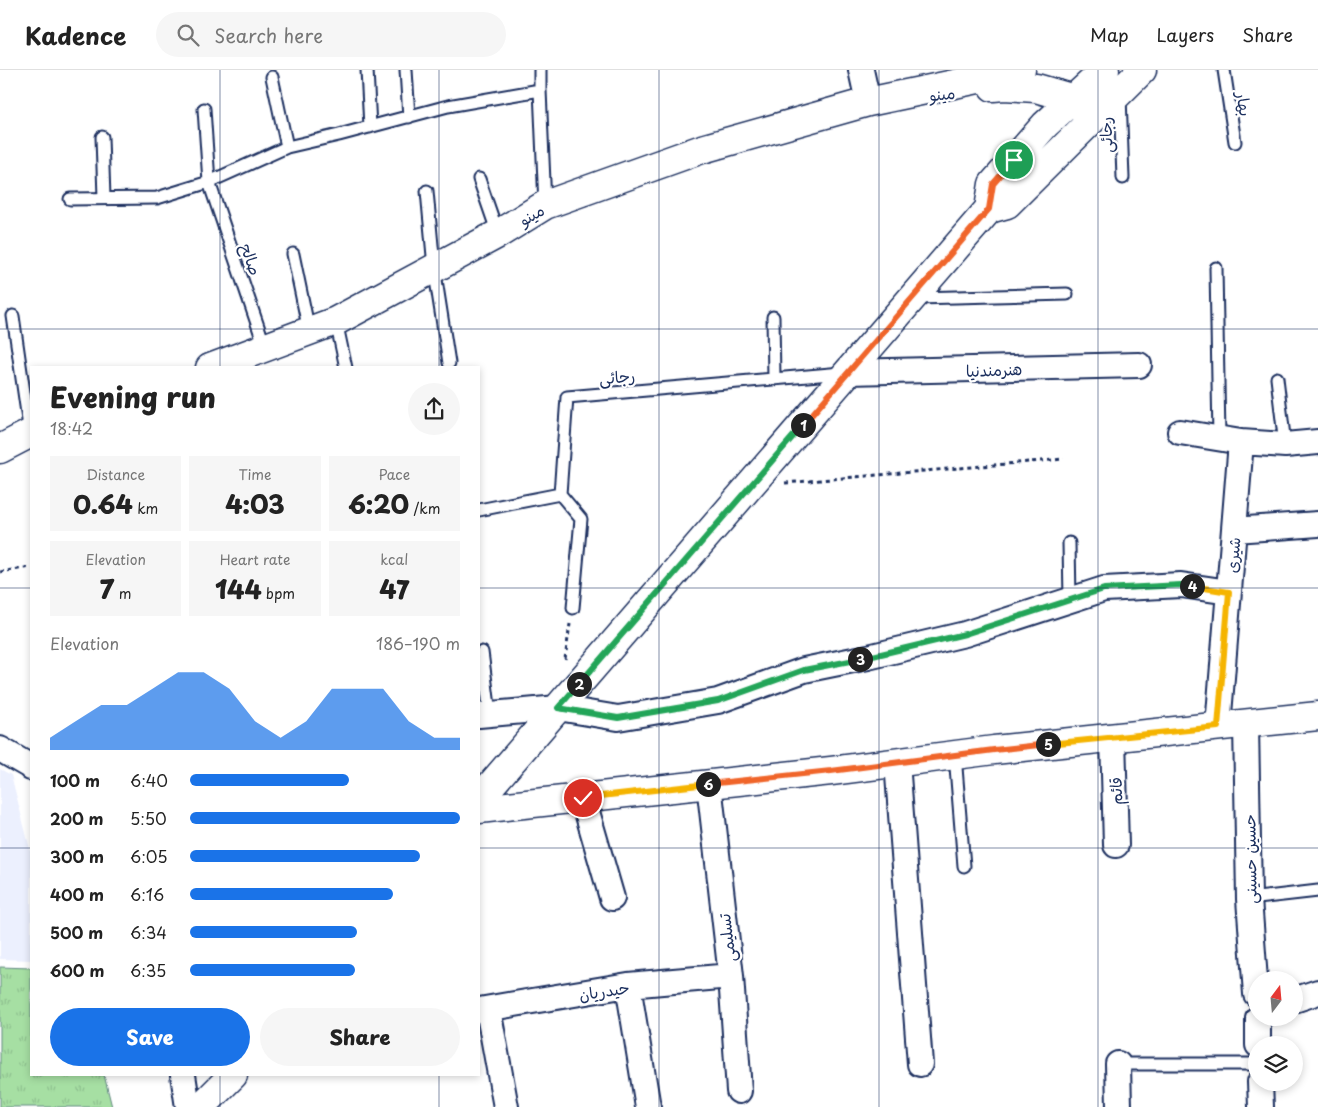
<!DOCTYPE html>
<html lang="en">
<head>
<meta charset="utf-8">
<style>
  :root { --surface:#fff; --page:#f6f6f6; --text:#222; --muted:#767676; --line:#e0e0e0; --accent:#1a73e8 }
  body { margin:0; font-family:"Playpen Sans","Playpen Sans Arabic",sans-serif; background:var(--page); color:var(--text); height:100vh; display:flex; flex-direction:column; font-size:19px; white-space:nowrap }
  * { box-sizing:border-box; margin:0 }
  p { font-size:16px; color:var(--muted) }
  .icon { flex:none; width:28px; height:28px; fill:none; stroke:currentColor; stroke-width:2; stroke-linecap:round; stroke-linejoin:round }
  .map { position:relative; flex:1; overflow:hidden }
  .side { position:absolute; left:30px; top:296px; width:450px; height:710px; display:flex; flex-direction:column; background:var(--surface); border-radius:0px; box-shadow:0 2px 8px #0003 }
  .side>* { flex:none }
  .needle { width:32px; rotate:16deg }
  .tools { position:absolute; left:1248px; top:901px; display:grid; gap:10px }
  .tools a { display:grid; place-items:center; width:55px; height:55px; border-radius:50%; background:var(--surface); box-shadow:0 2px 8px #0003; font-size:25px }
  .pin { position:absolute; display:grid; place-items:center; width:42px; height:42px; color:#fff; margin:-21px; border:2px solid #fff; border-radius:50%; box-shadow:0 1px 5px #0007 }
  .km { position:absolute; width:25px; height:25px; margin:-12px; border-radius:50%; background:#222; color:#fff; font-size:14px; line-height:25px; text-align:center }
  .round { display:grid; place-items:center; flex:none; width:52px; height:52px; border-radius:26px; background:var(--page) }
  .overview { display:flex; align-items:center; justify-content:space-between; height:85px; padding:0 20px }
  h1 { font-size:28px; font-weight:800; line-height:38px }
  .metrics { display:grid; grid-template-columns:repeat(3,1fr); gap:8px; height:85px; padding:5px 20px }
  .metrics div { display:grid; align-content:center; border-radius:0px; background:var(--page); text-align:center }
  .metrics b { font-size:25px; font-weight:800 }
  .metrics small { font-size:14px; font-weight:400 }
  .metrics p { font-size:14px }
  .chart { height:140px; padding:10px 20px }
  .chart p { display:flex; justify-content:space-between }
  .chart svg { width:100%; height:90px; margin-top:5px; fill:var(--accent); opacity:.7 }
  .button { display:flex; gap:10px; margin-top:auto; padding:10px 20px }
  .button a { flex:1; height:58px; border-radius:30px; background:var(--accent); color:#fff; font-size:20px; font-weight:800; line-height:58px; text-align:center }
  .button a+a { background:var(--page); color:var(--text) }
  ul { padding:0 20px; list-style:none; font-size:16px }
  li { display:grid; grid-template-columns:80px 60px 1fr; align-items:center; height:38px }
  li i { height:12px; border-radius:6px; background:var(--accent) }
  header { display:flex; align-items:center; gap:30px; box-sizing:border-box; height:70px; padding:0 25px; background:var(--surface); border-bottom:1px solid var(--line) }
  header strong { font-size:24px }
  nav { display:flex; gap:28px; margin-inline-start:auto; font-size:18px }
  .search { width:350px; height:45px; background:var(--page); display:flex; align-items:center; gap:12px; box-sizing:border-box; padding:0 18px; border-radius:28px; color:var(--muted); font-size:19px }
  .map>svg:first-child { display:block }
</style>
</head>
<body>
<header>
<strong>Kadence</strong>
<div class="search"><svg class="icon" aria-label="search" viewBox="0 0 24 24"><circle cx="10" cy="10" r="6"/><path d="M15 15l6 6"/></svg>Search here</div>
<nav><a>Map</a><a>Layers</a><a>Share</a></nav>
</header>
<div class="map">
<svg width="1318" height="1037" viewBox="0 0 1318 1037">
  <defs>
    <pattern id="park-tufts" width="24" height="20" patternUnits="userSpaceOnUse" patternTransform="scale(1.25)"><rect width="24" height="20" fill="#a6dfa3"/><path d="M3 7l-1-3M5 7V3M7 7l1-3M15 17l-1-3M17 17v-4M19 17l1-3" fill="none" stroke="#8ec08f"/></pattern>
  </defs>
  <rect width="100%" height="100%" fill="#fff"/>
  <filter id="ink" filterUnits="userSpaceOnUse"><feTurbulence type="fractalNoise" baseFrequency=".02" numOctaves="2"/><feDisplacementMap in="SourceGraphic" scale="10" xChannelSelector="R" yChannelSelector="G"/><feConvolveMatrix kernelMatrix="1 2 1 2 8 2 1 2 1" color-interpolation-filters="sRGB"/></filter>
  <g filter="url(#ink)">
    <path fill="#ecf0fe" d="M0,699L11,705L31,783V890L0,889Z"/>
    <path fill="url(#park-tufts)" stroke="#608780" d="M0,897L31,898V1005H104L112,1037H0Z"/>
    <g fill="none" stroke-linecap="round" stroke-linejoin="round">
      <defs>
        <path id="service" d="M367,0L370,57
          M406,0L409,47
          M540,0V20L545,135
          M1224,0L1235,72
          M272,7L287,77
          M1120,26L1123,108
          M204,39L209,112L265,277
          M102,67L104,128
          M479,109L498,164
          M427,121L434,197L449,293
          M70,129L157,128L209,112L287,77L339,65L448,36L540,20
          M293,184L309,261
          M1216,198L1219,368
          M917,228L1067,224
          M13,246L30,364
          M773,247L774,309
          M336,251L346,298
          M1277,308L1285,375
          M560,424L581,449L573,538
          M479,440L560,424L567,327L842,303
          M1069,473L1070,530
          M482,582L490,644
          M955,685L964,796
          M1249,829L1318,821
          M1118,994H1256"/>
        <path id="minor" d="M861,0L868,32
          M848,302L1139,295
          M1180,362L1241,372L1285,375L1318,372
          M1234,460L1318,454
          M479,645L558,638L618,648L718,631L804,600L868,587L965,564L1104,519L1181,515L1229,522
          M1246,654L1249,829L1256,924
          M1218,657L1241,372
          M1113,667L1116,775
          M0,679L31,697V698
          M897,692L920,994
          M709,714L731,906L739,1021
          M583,728L612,828
          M628,915L648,1037
          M1294,930L1318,922
          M488,939L506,1037
          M479,940L628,915L731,906
          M1258,948V975
          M1118,994L1119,1037
          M183,1005L188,1037
          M1260,1012L1261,1037"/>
        <path id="tertiary" d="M993,17L1004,16L1036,18L1074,29L1086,44
          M210,298L336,251L498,164L545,135L702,79L868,32L1021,0
          M0,379L31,363
          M479,739L831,701L994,680L1318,646"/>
        <path id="secondary" d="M989,139L1007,134L1142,0
          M479,729L989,139L993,114L1045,55L1105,0
          M201,1037L233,1005"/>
      </defs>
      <use href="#service" stroke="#1b2f5e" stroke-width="15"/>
      <use href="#minor" stroke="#1b2f5e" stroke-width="28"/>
      <use href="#tertiary" stroke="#1b2f5e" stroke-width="31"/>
      <use href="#secondary" stroke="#1b2f5e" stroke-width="31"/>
      <path stroke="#1b2f5e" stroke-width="3" stroke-dasharray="4 4" stroke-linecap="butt" d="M785,413L1064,389
        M0,502L31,497
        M565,589L570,554"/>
      <use href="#service" stroke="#fff" stroke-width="11"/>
      <use href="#minor" stroke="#fff" stroke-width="24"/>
      <use href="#tertiary" stroke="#fff" stroke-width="28"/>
      <use href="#secondary" stroke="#fff" stroke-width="28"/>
    </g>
  </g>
  <g fill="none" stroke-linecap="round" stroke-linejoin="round" filter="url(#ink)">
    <defs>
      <path id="split-1" d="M803,355L989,139L993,114L1014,90"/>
      <path id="split-2" d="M579,614L803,355"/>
      <path id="split-3" d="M579,614L558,638L618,648L718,631L804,600L860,589"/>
      <path id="split-4" d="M860,589L965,564L1104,519L1181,515L1192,516"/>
      <path id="split-5" d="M1048,674L1218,657L1229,522L1192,516"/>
      <path id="split-6" d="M708,714L831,701L994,680L1048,674"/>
      <path id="split-7" d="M583,728L708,714"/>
    </defs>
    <use href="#split-1" stroke="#fff" stroke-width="10"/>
    <use href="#split-2" stroke="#fff" stroke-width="10"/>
    <use href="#split-3" stroke="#fff" stroke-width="10"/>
    <use href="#split-4" stroke="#fff" stroke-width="10"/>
    <use href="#split-5" stroke="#fff" stroke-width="10"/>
    <use href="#split-6" stroke="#fff" stroke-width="10"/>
    <use href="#split-7" stroke="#fff" stroke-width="10"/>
    <use href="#split-1" stroke="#f0652b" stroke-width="6"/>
    <use href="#split-2" stroke="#22a559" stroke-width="6"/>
    <use href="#split-3" stroke="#22a559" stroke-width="6"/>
    <use href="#split-4" stroke="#22a559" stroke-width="6"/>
    <use href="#split-5" stroke="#f5b400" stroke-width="6"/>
    <use href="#split-6" stroke="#f0652b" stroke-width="6"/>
    <use href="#split-7" stroke="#f5b400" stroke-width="6"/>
  </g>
  <path fill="none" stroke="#1b2f5e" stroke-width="1" stroke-opacity="0.55" d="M220,0V298M439,0V298M659,0V1037M879,0V1037M1098,0V1037M0,259H1318M0,518H31M479,518H1318M0,778H31M479,778H1318M220,1005V1037M439,1005V1037"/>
  <g text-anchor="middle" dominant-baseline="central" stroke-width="4.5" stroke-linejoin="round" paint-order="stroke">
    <g font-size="16" fill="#1b2f5e" stroke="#fff">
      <text transform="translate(942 23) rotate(-6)">مینو</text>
      <text transform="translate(1245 34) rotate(81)">بهار</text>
      <text transform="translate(1105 65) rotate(-92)">رجائی</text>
      <text transform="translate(531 144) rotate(-30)">مینو</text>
      <text transform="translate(252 189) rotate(71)">صالح</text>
      <text transform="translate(994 299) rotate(-2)">هنرمندنیا</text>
      <text transform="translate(617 306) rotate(-5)">رجائی</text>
      <text transform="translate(1232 485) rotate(-85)">شیری</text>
      <text transform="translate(1115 721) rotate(-91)">قائم</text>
      <text transform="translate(1249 789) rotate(-91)">حسین حسینی</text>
      <text transform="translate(726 868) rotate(-97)">تسلیمی</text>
      <text transform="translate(604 920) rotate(-9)">حیدریان</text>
    </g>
  </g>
</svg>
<div class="tools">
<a><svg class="needle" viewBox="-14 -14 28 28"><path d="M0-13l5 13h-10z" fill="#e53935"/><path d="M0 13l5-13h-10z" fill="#767676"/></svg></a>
<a><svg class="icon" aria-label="layers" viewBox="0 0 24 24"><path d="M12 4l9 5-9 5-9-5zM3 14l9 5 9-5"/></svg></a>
</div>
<div class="pin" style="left:1014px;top:90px;background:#1e9e55"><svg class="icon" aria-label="arrive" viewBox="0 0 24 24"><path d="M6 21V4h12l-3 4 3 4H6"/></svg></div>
<div class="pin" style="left:583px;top:728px;background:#d93025"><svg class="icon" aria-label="check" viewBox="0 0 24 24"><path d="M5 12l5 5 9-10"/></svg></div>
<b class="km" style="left:803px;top:355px">1</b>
<b class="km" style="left:579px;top:614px">2</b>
<b class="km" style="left:860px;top:589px">3</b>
<b class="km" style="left:1192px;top:516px">4</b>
<b class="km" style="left:1048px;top:674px">5</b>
<b class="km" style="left:708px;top:714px">6</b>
<section class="side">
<div class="overview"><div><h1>Evening run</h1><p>18:42</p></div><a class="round"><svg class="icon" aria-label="share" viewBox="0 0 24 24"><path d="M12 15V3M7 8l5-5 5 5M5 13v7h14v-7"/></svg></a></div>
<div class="metrics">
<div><p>Distance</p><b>0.64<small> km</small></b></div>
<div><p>Time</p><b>4:03</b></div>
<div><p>Pace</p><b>6:20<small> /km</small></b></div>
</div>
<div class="metrics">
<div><p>Elevation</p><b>7<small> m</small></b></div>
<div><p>Heart rate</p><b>144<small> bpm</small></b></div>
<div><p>kcal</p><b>47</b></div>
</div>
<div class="chart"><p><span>Elevation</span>186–190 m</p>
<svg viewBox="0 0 160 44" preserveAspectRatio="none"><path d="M0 44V38L10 30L20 22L30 22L40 14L50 6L60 6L70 14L80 30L90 38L100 30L110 14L120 14L130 14L140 30L150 38L160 38V44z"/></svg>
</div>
<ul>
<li><b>100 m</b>6:40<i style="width:59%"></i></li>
<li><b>200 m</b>5:50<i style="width:100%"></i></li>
<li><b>300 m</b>6:05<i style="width:85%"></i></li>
<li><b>400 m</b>6:16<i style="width:75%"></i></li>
<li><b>500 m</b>6:34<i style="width:62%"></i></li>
<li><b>600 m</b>6:35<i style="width:61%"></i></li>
</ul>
<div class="button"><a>Save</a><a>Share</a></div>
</section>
</div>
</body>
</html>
